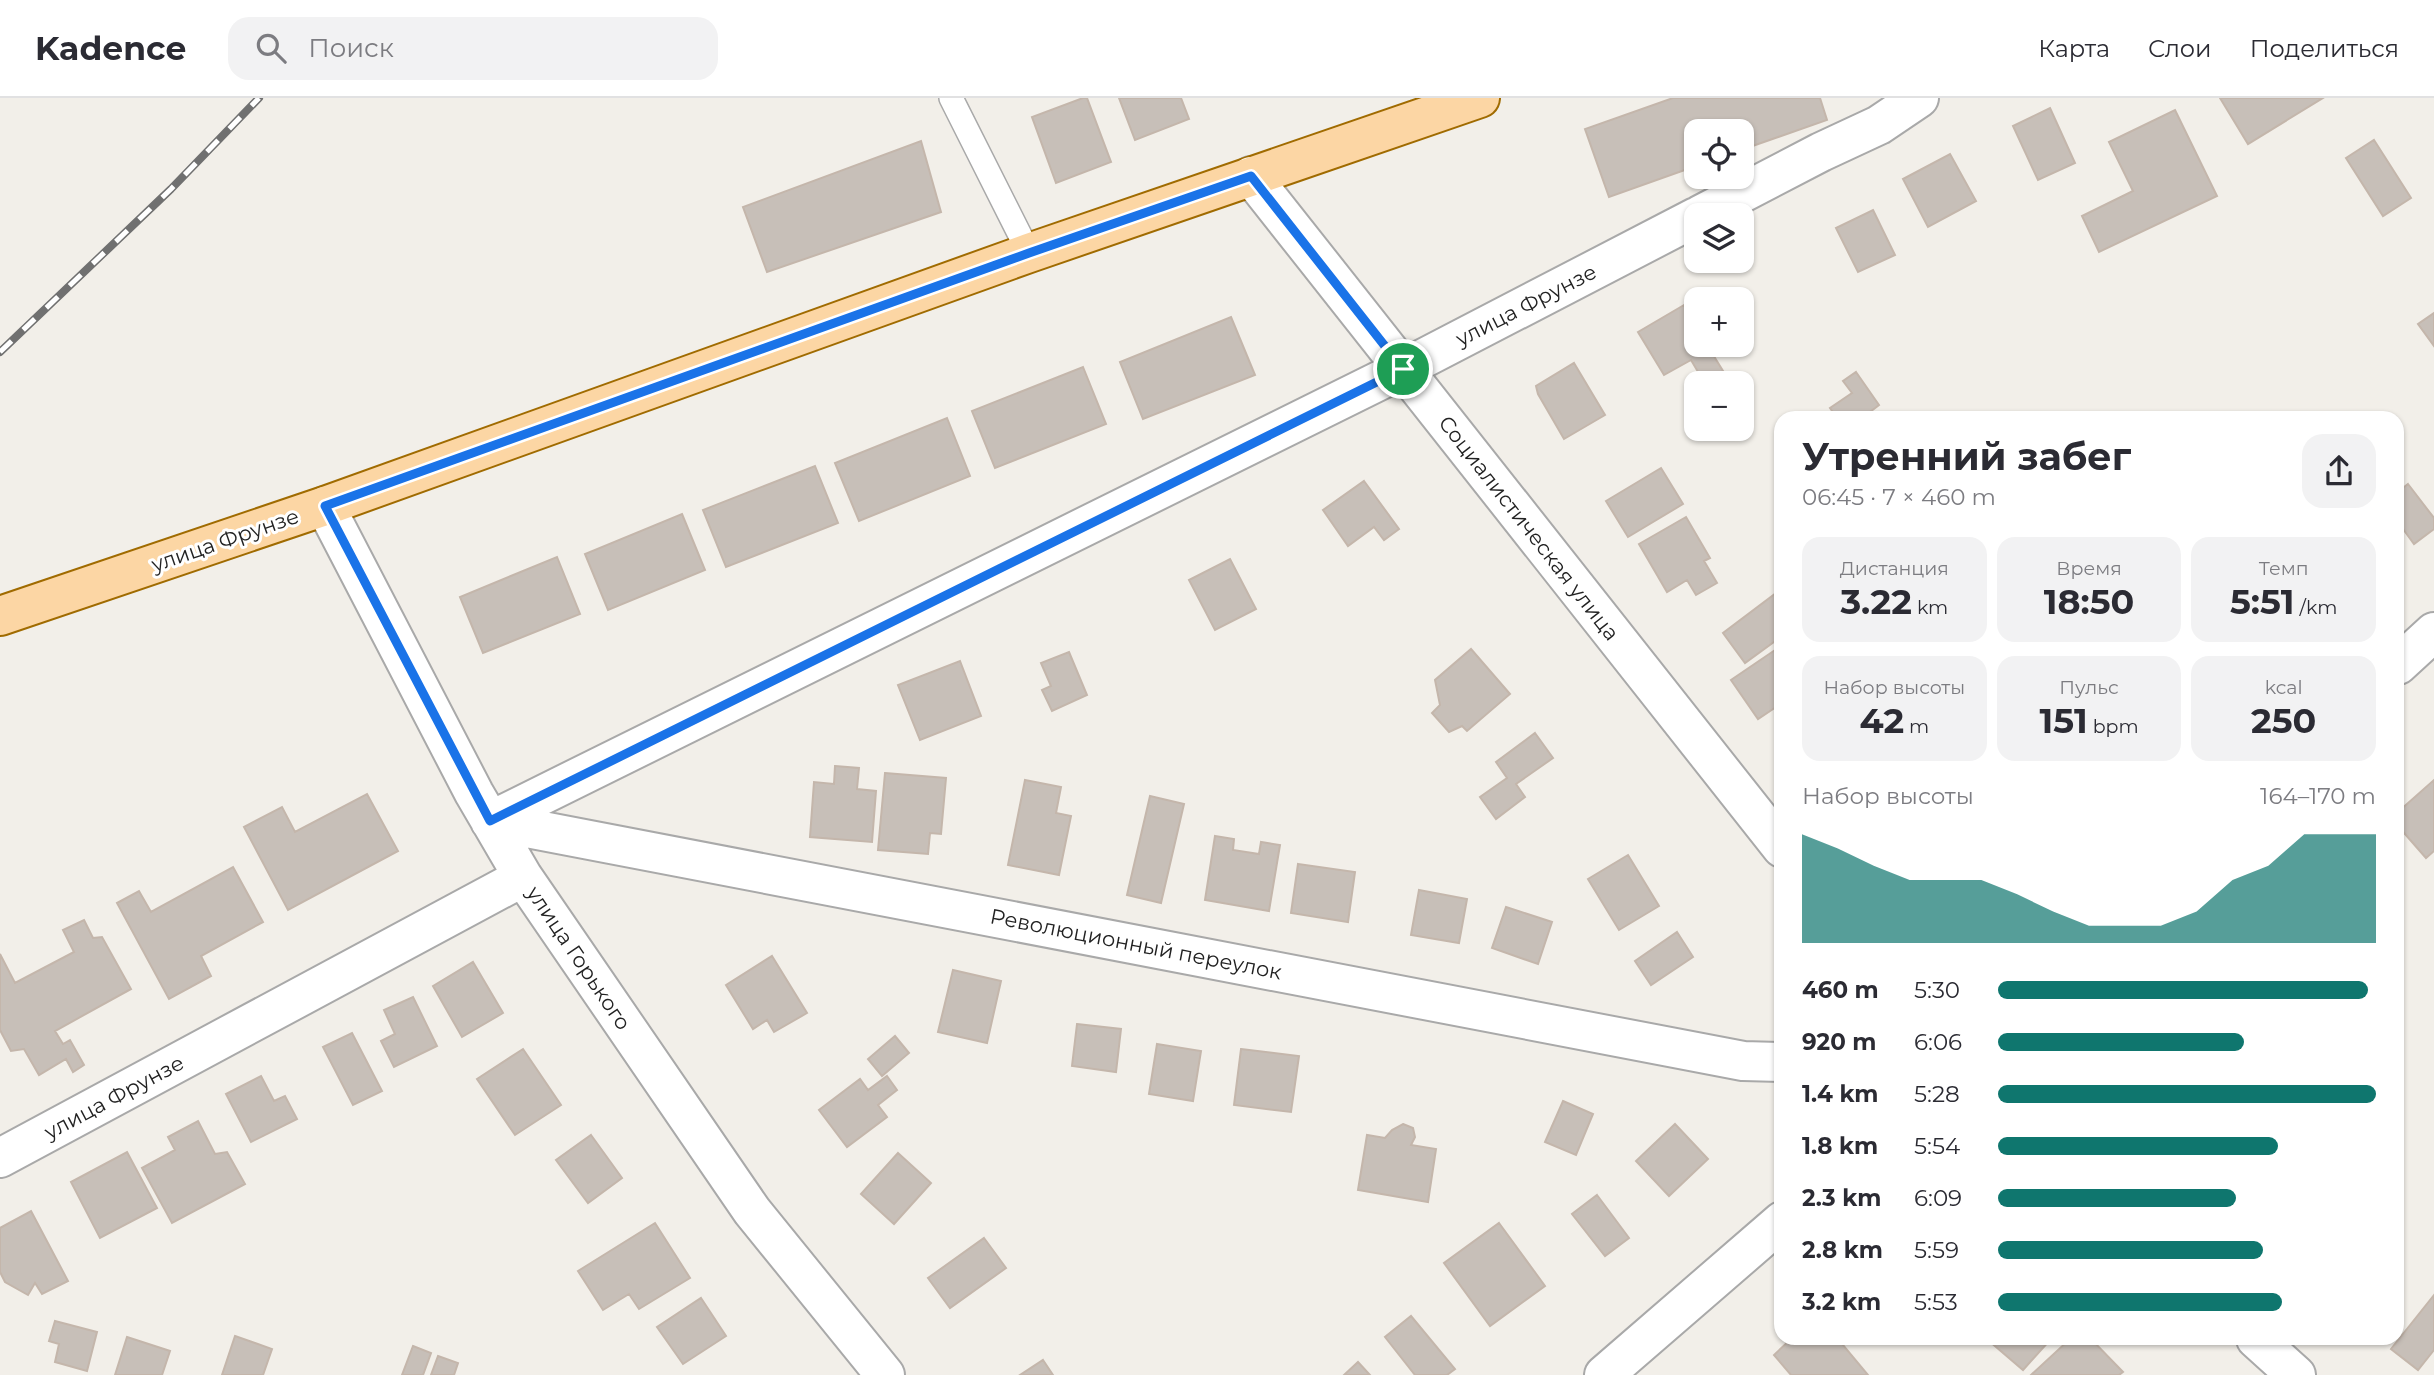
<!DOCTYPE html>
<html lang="ru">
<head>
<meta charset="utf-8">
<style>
  :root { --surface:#fff; --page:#f2f2f3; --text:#2b2b33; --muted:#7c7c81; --line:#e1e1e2; --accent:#0f766e }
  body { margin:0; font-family:Montserrat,sans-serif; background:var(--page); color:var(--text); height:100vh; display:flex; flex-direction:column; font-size:26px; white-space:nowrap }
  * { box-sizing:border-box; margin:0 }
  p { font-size:23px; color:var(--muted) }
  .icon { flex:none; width:38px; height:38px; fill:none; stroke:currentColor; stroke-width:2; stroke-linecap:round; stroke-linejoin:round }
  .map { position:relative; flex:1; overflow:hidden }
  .sheet { position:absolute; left:1774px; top:313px; width:630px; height:934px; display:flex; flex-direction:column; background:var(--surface); border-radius:21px; box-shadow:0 2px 5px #0004 }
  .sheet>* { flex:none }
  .fabs { position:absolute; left:1684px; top:21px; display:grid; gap:14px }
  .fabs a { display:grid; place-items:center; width:70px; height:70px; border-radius:14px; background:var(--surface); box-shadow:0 2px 5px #0004; font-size:35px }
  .pin { position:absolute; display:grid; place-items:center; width:60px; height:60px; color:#fff; margin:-30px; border:4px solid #fff; border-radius:50%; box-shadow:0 2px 7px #0007 }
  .round { display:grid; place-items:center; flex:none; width:74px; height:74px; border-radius:21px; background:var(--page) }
  .summary { display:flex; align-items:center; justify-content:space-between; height:119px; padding:0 28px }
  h1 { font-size:38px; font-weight:700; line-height:52px }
  .stats { display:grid; grid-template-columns:repeat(3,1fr); gap:10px; height:119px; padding:7px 28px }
  .stats div { display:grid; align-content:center; border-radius:18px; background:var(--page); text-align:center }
  .stats b { font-size:35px; font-weight:700 }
  .stats small { font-size:19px; font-weight:400 }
  .stats p { font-size:19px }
  .chart { height:196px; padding:14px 28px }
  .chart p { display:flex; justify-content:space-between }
  .chart svg { width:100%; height:126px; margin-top:7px; fill:var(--accent); opacity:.7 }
  ul { padding:0 28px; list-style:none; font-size:23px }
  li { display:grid; grid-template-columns:112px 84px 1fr; align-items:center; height:52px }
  li i { height:18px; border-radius:9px; background:var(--accent) }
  header { display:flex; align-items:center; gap:42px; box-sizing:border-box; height:98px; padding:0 35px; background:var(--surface); border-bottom:2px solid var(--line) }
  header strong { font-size:33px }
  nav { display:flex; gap:38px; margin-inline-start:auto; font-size:24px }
  .search { width:490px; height:63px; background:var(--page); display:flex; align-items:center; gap:18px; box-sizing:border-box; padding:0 24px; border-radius:21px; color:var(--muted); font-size:26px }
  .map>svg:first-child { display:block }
</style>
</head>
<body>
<header>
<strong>Kadence</strong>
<div class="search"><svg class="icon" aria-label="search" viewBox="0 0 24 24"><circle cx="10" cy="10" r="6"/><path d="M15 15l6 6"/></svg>Поиск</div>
<nav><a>Карта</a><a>Слои</a><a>Поделиться</a></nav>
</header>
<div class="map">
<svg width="2434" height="1277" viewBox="0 0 2434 1277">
  <rect width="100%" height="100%" fill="#f2efe9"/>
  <path fill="#c7bfb8" stroke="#c4b6ab" stroke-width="2" d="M1083,0H1087L1111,64L1056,85L1032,19Z
    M1119,0H1181L1189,21L1135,42Z
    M1673,0H1820L1827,22L1741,52V33H1696V68L1609,99L1585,31Z
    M2220,0H2323L2248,46Z
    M2050,10L2075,65L2038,82L2013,28Z
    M2175,12L2217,98L2099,154L2082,118L2133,93L2109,44Z
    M2374,42L2411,100L2383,118L2346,60Z
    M921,43L941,114L767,174L743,109Z
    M1950,56L1976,103L1928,129L1903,81Z
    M1873,112L1895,157L1858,174L1836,130Z
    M1684,207L1696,227V247H1707L1723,273L1704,284L1691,262L1664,277L1638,234Z
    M2434,215V248L2418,226Z
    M1231,219L1255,277L1143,321L1120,264Z
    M1574,265L1605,317L1564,341L1538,296L1536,288Z
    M1083,269L1106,326L995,370L972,313Z
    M1856,274L1879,307L1870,314L1874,320H1837L1830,310L1852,295L1843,283Z
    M947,320L970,378L859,423L835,365Z
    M815,368L838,425L726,469L703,412Z
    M1661,370L1683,406L1628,439L1606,403Z
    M1364,383L1399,431L1384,442L1374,429L1348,448L1323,412Z
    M2408,386L2434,420V431L2414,446L2398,424V394Z
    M682,416L705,472L608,512L585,456Z
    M1686,419L1710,460L1704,463L1717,485L1696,497L1687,482L1667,494L1639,446Z
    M557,459L580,516L483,555L460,499Z
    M1230,461L1256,511L1215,532L1189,482Z
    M1780,492L1782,538L1745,565L1723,535Z
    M1778,550L1782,555V605L1758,621L1731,582Z
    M1471,551L1510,596L1467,633L1462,628L1449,634L1432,615L1440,607L1435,582Z
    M1069,554L1087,597L1052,613L1042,592L1051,588L1041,565Z
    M960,563L981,618L920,642L898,587Z
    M1535,635L1553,660L1516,686L1525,699L1496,721L1480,699L1507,680L1496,664Z
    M835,668L859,670L857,691L876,693L872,744L810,739L814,684L834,686Z
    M885,675L946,680L941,736L930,735L928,756L878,752Z
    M1025,682L1061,689L1056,715L1071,718L1059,777L1008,767Z
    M2434,682V753L2426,760L2398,728V714Z
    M367,696L398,753L288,812L244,729L282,709L295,734Z
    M1150,698L1184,706L1161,805L1127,797Z
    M1215,738L1234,741L1233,752L1259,756L1261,744L1280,747L1269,813L1205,802Z
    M1628,757L1659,808L1619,832L1588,781Z
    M1298,766L1355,774L1348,824L1291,815Z
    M233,769L263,824L201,858L211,878L169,901L117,805L139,793L151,814Z
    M1419,792L1467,801L1459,845L1411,837Z
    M1506,809L1552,824L1538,866L1492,850Z
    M84,822L93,840L102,839L131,891L55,933L63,946L70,942L84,967L73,974L66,961L39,977L24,951L11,953L0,932V856L15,885L74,854L63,832Z
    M1677,834L1693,859L1651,887L1635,863Z
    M772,858L807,915L774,934L767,922L753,931L726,887Z
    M473,864L503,915L462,939L433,888Z
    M953,872L1001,883L987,945L938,934Z
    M413,899L437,948L394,969L381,943L395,936L384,912Z
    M1077,926L1121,931L1116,974L1072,968Z
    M352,935L382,993L353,1007L323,949Z
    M895,938L909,955L882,978L868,961Z
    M1157,946L1201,953L1193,1003L1149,996Z
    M523,951L561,1007L515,1037L477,981Z
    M1241,951L1299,958L1291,1014L1234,1007Z
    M261,978L274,1003L285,998L297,1021L251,1044L226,996Z
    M887,978L897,992L878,1007L887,1019L847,1049L819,1012L860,981L868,992Z
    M1563,1003L1593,1016L1576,1057L1545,1044Z
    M198,1023L215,1056L227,1054L245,1086L172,1125L142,1070L175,1052L168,1039Z
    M1403,1026L1413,1030L1415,1039L1411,1047L1436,1051L1428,1104L1358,1092L1367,1037L1385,1040L1392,1032Z
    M1675,1026L1708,1061L1669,1098L1636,1063Z
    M591,1037L622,1080L588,1105L556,1062Z
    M127,1054L157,1110L100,1140L71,1084Z
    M898,1055L931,1085L894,1126L861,1096Z
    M1597,1097L1629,1140L1605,1158L1572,1116Z
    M31,1113L68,1183L42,1196L35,1185L28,1197L5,1184L0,1174V1130Z
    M655,1125L690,1180L639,1211L629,1196L603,1212L578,1173Z
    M1499,1125L1545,1188L1490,1228L1444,1165Z
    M984,1140L1006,1170L950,1210L928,1180Z
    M2434,1197V1252L2418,1272L2391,1251Z
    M701,1200L726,1238L683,1266L657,1229Z
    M1411,1218L1455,1271L1447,1277H1415L1385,1239Z
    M55,1223L97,1234L87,1273L55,1264L59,1246L49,1243Z
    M235,1238L272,1251L263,1277H222Z
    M127,1239L170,1253L162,1277H115Z
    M1791,1241H1838L1868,1277H1791L1774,1257Z
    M1991,1241H2051L2023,1272L1989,1243Z
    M2070,1241H2091L2123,1274L2119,1277H2031Z
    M413,1248L431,1255L423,1277H402Z
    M438,1258L458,1265L454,1277H431Z
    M1043,1262L1053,1277H1020Z
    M1358,1264L1370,1277H1344Z"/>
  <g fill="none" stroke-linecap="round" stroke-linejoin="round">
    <defs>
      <path id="service" d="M951,0L1029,155"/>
      <path id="minor" d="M1251,78L1782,750
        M1700,117L1821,54L1879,27L1919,0
        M325,408L474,695L523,779L752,1113L885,1277
        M2398,567L2434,534
        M490,723L1403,271L1696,119
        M490,723L1743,963L1782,964
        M0,1060L523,779
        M2256,1241L2296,1277
        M1604,1277L1782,1123"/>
      <path id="primary" d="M0,518L325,408L1029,155L1480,0"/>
    </defs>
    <use href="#service" stroke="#a9a9a9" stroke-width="26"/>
    <use href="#minor" stroke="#a9a9a9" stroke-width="42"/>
    <use href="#primary" stroke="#a06b00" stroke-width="42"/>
    <use href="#service" stroke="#fff" stroke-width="23"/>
    <use href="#minor" stroke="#fff" stroke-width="38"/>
    <use href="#primary" stroke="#fcd6a4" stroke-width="38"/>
    <defs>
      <path id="rail" d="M0,254L171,91L259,0"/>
    </defs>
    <use href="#rail" stroke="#707070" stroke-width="8"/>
    <use href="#rail" stroke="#fff" stroke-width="5" stroke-dasharray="16" stroke-linecap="butt"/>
  </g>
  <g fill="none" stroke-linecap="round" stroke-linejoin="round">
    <defs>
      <path id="route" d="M1251,78L1403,271L490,723L325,408L1029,155Z"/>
    </defs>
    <use href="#route" stroke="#fff" stroke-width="14"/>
    <use href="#route" stroke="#1a73e8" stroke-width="9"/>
  </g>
  <g text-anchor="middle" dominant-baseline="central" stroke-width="6" stroke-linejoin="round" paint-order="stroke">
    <g font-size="21" fill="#222" stroke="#fff">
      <text transform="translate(1526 207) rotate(-27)">улица Фрунзе</text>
      <text transform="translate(1529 430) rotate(52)">Социалистическая улица</text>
      <text transform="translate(225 442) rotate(-19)">улица Фрунзе</text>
      <text transform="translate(1136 846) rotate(11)">Революционный переулок</text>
      <text transform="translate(579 860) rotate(56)">улица Горького</text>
      <text transform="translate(114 999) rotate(-28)">улица Фрунзе</text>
    </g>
  </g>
</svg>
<div class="fabs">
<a><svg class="icon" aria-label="locate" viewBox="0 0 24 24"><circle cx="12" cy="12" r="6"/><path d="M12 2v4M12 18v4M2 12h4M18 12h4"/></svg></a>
<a><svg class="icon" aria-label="layers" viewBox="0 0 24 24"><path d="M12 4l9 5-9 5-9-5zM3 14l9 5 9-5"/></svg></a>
<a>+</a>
<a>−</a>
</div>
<div class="pin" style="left:1403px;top:271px;background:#1e9e55"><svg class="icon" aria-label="arrive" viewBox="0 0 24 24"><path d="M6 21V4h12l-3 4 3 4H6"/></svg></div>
<section class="sheet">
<div class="summary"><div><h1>Утренний забег</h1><p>06:45 · 7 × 460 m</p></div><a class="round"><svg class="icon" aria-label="share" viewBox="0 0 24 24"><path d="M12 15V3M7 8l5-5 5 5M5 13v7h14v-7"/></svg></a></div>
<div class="stats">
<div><p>Дистанция</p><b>3.22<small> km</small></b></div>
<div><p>Время</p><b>18:50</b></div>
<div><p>Темп</p><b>5:51<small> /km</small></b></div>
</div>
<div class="stats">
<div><p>Набор высоты</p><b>42<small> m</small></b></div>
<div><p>Пульс</p><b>151<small> bpm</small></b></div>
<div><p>kcal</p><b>250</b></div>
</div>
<div class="chart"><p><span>Набор высоты</span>164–170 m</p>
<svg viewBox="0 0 160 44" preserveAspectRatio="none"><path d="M0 44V6L10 11L20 17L30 22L40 22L50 22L60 27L70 33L80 38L90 38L100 38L110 33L120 22L130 17L140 6L150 6L160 6V44z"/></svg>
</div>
<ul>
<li><b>460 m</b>5:30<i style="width:98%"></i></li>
<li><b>920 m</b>6:06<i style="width:65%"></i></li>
<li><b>1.4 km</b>5:28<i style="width:100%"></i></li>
<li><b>1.8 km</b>5:54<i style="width:74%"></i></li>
<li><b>2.3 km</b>6:09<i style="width:63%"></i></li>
<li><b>2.8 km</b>5:59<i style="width:70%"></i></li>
<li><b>3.2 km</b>5:53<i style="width:75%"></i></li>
</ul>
</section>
</div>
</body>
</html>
